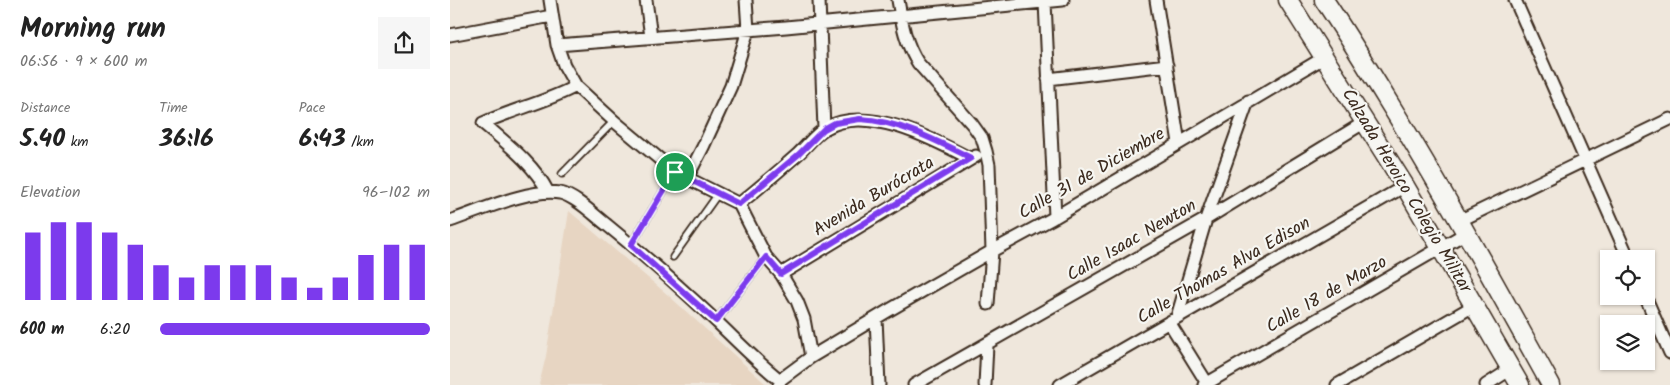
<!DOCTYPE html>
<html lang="en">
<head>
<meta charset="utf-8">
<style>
  :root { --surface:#fff; --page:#f6f6f6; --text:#222; --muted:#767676; --accent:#7c3aed }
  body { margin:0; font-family:Kalam,sans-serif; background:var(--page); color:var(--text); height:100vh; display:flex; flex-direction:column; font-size:19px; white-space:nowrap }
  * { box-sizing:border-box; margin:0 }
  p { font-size:16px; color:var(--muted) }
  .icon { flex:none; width:28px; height:28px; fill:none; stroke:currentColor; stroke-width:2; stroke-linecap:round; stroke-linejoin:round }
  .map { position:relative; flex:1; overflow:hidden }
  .panel { display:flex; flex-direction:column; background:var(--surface); width:450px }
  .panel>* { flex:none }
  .controls { position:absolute; left:1150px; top:250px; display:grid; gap:10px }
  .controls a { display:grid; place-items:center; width:55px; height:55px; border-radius:0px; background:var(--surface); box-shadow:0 1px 4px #0004; font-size:25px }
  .pin { position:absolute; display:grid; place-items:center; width:42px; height:42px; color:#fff; margin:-21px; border:2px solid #fff; border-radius:50%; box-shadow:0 1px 5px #0007 }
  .round { display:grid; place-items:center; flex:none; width:52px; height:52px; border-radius:0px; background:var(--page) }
  .summary { display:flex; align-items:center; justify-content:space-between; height:85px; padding:0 20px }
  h1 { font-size:28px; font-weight:700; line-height:38px }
  .metrics { display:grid; grid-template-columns:repeat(3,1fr); gap:8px; height:85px; padding:5px 20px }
  .metrics div { display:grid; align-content:center }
  .metrics b { font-size:25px; font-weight:700 }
  .metrics small { font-size:14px; font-weight:400 }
  .metrics p { font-size:14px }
  .chart { height:140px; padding:10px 20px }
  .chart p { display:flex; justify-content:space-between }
  .chart svg { width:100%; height:90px; margin-top:5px; stroke:var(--accent); stroke-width:6 }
  ul { padding:0 20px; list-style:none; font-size:16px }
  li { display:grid; grid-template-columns:80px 60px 1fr; align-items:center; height:38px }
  li i { height:12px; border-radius:6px; background:var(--accent) }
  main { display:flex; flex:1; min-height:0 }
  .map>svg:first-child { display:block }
</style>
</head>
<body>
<main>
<section class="panel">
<div class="summary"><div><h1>Morning run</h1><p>06:56 · 9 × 600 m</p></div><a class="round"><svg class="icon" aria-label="share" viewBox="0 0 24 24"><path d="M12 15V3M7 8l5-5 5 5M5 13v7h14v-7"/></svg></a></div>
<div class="metrics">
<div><p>Distance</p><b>5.40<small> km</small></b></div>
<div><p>Time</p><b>36:16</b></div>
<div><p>Pace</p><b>6:43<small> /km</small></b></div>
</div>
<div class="chart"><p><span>Elevation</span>96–102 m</p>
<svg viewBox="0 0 160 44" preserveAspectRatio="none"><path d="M5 44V11M15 44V6M25 44V6M35 44V11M45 44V17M55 44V27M65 44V33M75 44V27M85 44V27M95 44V27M105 44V33M115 44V38M125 44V33M135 44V22M145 44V17M155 44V17"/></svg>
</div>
<ul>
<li><b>600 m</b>6:20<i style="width:100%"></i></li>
</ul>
</section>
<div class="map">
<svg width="1220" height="385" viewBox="0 0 1220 385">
  <rect width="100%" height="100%" fill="#efe7dc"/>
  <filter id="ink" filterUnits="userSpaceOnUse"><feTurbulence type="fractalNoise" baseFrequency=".02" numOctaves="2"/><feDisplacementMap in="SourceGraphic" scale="10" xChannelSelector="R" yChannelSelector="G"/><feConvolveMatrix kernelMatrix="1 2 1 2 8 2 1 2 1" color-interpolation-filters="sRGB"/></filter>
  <g filter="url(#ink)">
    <path fill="#e7d5c2" d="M119,211L218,295L317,385H89L96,356Z"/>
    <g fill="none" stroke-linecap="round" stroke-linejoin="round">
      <defs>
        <path id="lane" d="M112,174L164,121
          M181,245L225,172
          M223,257L268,194
          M266,321L316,257"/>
        <path id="street" d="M100,0L107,45L114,65L126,86L164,121L225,172L289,204L316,257L331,274L347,301L354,319L361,357
          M196,0L201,37
          M369,0L374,129
          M448,0C452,23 455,43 468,63L522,124L532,138L536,151L539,165L542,251L538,304
          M706,0L729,143
          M1065,0L1179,259
          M595,2L605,217
          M0,35L102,16
          M107,45L336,27L613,0
          M598,79L717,65
          M237,178L253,147L281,86L298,30L296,0
          M98,192C84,164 56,143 33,123C64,109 97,102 126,86
          M289,204C309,188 329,171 348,154C357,146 365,134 376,128C417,104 483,139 521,159
          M0,221C30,211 79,188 110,193C125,196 144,215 157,225C194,255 231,288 266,321C287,341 307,362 330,380
          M1009,221L1220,119
          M331,274L526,156
          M1195,296L1220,353
          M727,317L756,219L798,101
          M426,318L429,385
          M719,322L757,383
          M329,385L330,380L361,357L436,312L542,251L605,217L875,57
          M464,385L756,219L915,122
          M535,385L537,345
          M610,385L955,186
          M754,385L1016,233
          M887,385L1025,305
          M1036,385L1061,369"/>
        <path id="primary" d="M838,0L955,186L1070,385
          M874,0C897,34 919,70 941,106C997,197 1049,291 1101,385"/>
      </defs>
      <use href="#lane" stroke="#3b2a1e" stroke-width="9"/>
      <use href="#street" stroke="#3b2a1e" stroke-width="15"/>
      <use href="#primary" stroke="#3b2a1e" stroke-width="21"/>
      <use href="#lane" stroke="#f6f6f2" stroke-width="5.5"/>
      <use href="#street" stroke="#f6f6f2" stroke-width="11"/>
      <use href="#primary" stroke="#f6f6f2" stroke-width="18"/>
    </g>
  </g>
  <g fill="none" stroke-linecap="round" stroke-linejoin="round" filter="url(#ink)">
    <defs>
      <path id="route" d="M410,119C449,121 487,141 521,158L331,274L316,257L266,321L181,245L225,172L289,204L349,154L374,129L385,123Z"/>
    </defs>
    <use href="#route" stroke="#fff" stroke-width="10"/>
    <use href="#route" stroke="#7c3aed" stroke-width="6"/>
  </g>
  <g text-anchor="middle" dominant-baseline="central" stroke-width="4.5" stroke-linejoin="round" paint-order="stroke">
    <g font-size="18" fill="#3b2a1e" stroke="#f6f6f2">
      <text transform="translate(642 174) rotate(-30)">Calle 31 de Diciembre</text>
      <text transform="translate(956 191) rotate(59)">Calzada Heroico Colegio Militar</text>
      <text transform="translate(424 197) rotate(-31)">Avenida Burócrata</text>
      <text transform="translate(682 241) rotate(-30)">Calle Isaac Newton</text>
      <text transform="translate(774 271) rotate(-30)">Calle Thomas Alva Edison</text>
      <text transform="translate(877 295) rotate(-30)">Calle 18 de Marzo</text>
    </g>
  </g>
</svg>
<div class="controls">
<a><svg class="icon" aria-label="locate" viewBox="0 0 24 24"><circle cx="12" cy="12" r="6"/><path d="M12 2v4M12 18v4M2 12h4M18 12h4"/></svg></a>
<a><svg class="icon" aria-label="layers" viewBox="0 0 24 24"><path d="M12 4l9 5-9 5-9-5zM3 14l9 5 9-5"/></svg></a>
</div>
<div class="pin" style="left:225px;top:172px;background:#1e9e55"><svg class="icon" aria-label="arrive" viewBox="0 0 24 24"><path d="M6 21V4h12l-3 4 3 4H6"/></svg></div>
</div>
</main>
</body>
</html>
